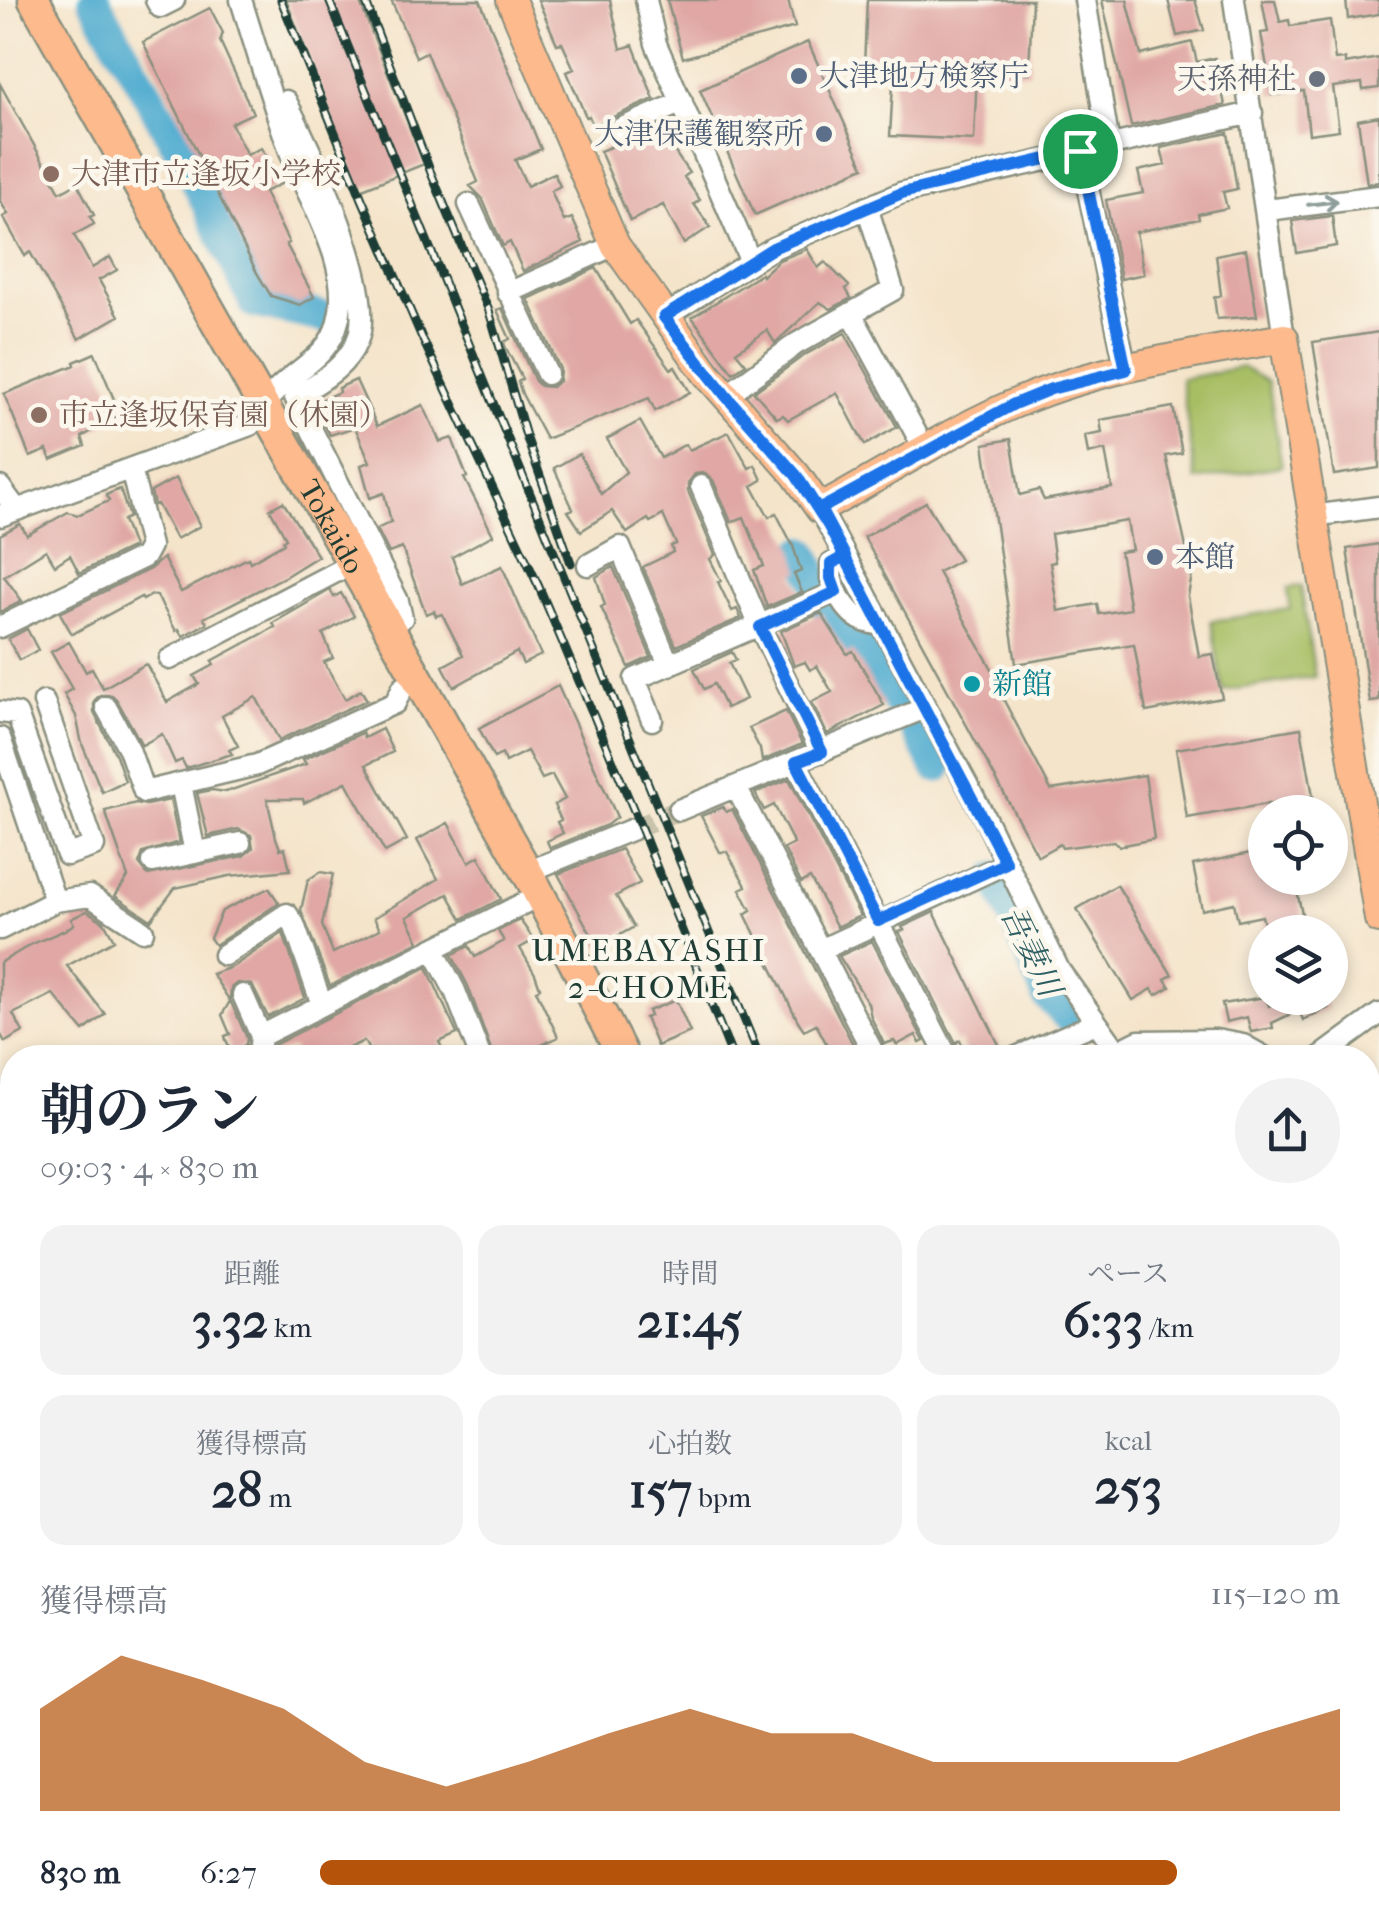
<!DOCTYPE html>
<html lang="ja">
<head>
<meta charset="utf-8">
<style>
  :root { --surface:#fff; --page:#f2f2f3; --text:#1f2937; --muted:#747a83; --accent:#b45309 }
  body { margin:0; font-family:"IM FELL French Canon","Noto Serif JP",serif; background:var(--page); color:var(--text); height:100vh; display:flex; flex-direction:column; font-size:38px; white-space:nowrap }
  * { box-sizing:border-box; margin:0 }
  p { font-size:32px; color:var(--muted) }
  .icon { flex:none; width:55px; height:55px; fill:none; stroke:currentColor; stroke-width:2; stroke-linecap:round; stroke-linejoin:round }
  .map { position:relative; flex:1; overflow:hidden }
  .panel { position:absolute; left:0px; top:1045px; width:1380px; height:888px; display:flex; flex-direction:column; background:var(--surface); border-radius:40px 40px 0 0; box-shadow:0 5px 15px #0003 }
  .panel>* { flex:none }
  .fabs { position:absolute; left:1248px; top:795px; display:grid; gap:20px }
  .fabs a { display:grid; place-items:center; width:100px; height:100px; border-radius:50%; background:var(--surface); box-shadow:0 5px 15px #0003; font-size:50px }
  .pin { position:absolute; display:grid; place-items:center; width:85px; height:85px; color:#fff; margin:-42px; border:5px solid #fff; border-radius:50%; box-shadow:0 2px 10px #0007 }
  .round { display:grid; place-items:center; flex:none; width:105px; height:105px; border-radius:52px; background:var(--page) }
  .summary { display:flex; align-items:center; justify-content:space-between; height:170px; padding:0 40px }
  h1 { font-size:55px; font-weight:700; line-height:75px }
  .figures { display:grid; grid-template-columns:repeat(3,1fr); gap:15px; height:170px; padding:10px 40px }
  .figures div { display:grid; align-content:center; border-radius:25px; background:var(--page); text-align:center }
  .figures b { font-size:50px; font-weight:700 }
  .figures small { font-size:28px; font-weight:400 }
  .figures p { font-size:28px }
  .chart { height:280px; padding:20px 40px }
  .chart p { display:flex; justify-content:space-between }
  .chart svg { width:100%; height:180px; margin-top:10px; fill:var(--accent); opacity:.7 }
  ul { padding:0 40px; list-style:none; font-size:32px }
  li { display:grid; grid-template-columns:160px 120px 1fr; align-items:center; height:75px }
  li i { height:25px; border-radius:12px; background:var(--accent) }
  .map>svg:first-child { display:block }
</style>
</head>
<body>
<div class="map">
<svg width="1379" height="1932" viewBox="0 0 1379 1932">
  <rect width="100%" height="100%" fill="#fbf7ec"/>
  <filter id="ink" filterUnits="userSpaceOnUse"><feTurbulence type="fractalNoise" baseFrequency=".01" numOctaves="2"/><feDisplacementMap in="SourceGraphic" scale="20" xChannelSelector="R" yChannelSelector="G"/><feConvolveMatrix kernelMatrix="1 2 1 2 8 2 1 2 1" color-interpolation-filters="sRGB"/></filter>
  <filter id="wash" filterUnits="userSpaceOnUse"><feTurbulence type="fractalNoise" baseFrequency=".0048" numOctaves="4" result="noise"/><feDisplacementMap in="SourceGraphic" scale="40" xChannelSelector="R" yChannelSelector="G"/><feGaussianBlur stdDeviation="2.25" result="paint"/><feColorMatrix in="noise" values="0 0 0 0 0 0 0 0 0 0 0 0 0 0 0 0 0 1.4 0 .05"/><feComposite in="paint" operator="in"/></filter>
  <g filter="url(#wash)">
    <rect width="100%" height="100%" fill="#f4e4ca"/>
    <path fill="#a7be63" stroke="#637e4c" stroke-width="2.5" d="M1242,367L1268,382L1282,466L1196,480L1181,379Z
      M1301,586L1315,677L1223,691L1211,621L1290,609L1288,588Z
      M12,1489V1682L0,1689V1494Z"/>
    <g fill="none" stroke-linecap="round" stroke-linejoin="round">
      <path stroke="#52add0" stroke-width="32" d="M94,0L192,172L254,302L346,322
        M804,552L829,610L870,656L898,701
        M913,723L937,767
        M997,878L1047,995L1071,1020
        M1156,1048C1186,1056 1215,1044 1244,1058
        M0,1767L12,1760"/>
    </g>
    <g id="blocks">
      <path fill="#e0a7a4" fill-rule="evenodd" d="M286,0H359L424,164L360,190Z
        M391,0H480L541,149L515,160L527,186L554,173L560,186L551,191L564,221L572,218L583,242L523,271L510,242L503,246L482,198L470,186L478,182L426,52L416,57Z
        M538,0H610L621,49L633,45L654,99L593,126L589,116L586,117L567,72L574,69L562,43L557,44Z
        M667,0H788L795,27L683,58Z
        M867,0H1032L1029,73L977,71L974,140L890,136L894,67L864,66Z
        M1102,0H1127L1141,55L1192,42L1197,62L1215,58L1225,105L1131,126Z
        M1168,0H1195L1204,30L1177,36Z
        M1262,0H1275L1280,22L1289,20L1290,26L1330,20L1335,60L1345,59V64L1379,58V88L1363,90L1362,83L1333,87L1339,130L1309,134L1304,91L1272,95L1261,33L1268,32Z
        M1346,0H1379V14L1348,19Z
        M210,8L223,33L220,41L253,113L231,123L247,155L261,148L283,183L264,192L289,243L286,244L314,297L300,305L271,296L257,273L143,42Z
        M808,42L864,167L755,215L700,90Z
        M0,84L60,192L77,183L94,215L90,217L94,224L74,235L92,268L110,257L117,270L99,280L119,316L79,339L30,252L25,256L3,217L8,214L0,201Z
        M1379,116V182L1367,184L1358,120Z
        M664,125L674,143L670,145L689,173L684,177L700,200L694,204L710,227L684,244L663,205L630,221L600,151Z
        M1228,133L1237,189L1223,192L1227,208L1198,214L1199,219L1136,232L1144,274L1121,279L1106,200L1143,193L1138,171L1165,165L1161,148Z
        M1332,216L1336,246L1297,253L1292,221Z
        M807,249L818,268L825,262L849,286L846,289L851,298L831,309L820,302L775,343L767,330L736,352L746,364L733,373L692,317L761,274L762,276L779,260Z
        M1246,249L1257,316L1217,319L1214,297L1221,295L1216,255Z
        M596,268L630,324L636,320L671,369L675,367L690,392L655,411L649,398L546,439L522,394L518,382L522,379L505,346L504,342L510,339L497,310L502,308L535,381L540,386L552,387L559,381L560,369L528,299Z
        M1379,332V468L1334,475L1313,342Z
        M845,333L897,427L865,445L837,393L788,420L783,415L777,418L754,392L803,356Z
        M95,353L120,414L82,437L85,446L51,460L47,450L30,457L4,394L75,365L74,362Z
        M356,380L377,426L423,405L440,442L452,438L467,477L464,478L493,535L452,557L462,584L502,566L541,655L523,664L517,652L454,687L443,666L463,655L442,614L436,616L434,611L426,614L402,548L389,553L377,529L391,522L384,493L370,498L361,465L370,462L355,427L330,435L314,403L339,392L338,388Z
        M1173,407L1182,453L1166,456L1192,575L1188,596L1199,656L1213,654L1222,698L1146,712L1134,644L1016,664L984,444L1011,439L1020,495L1039,490L1044,500L1112,488L1105,450L1088,454L1085,436L1102,433L1100,420ZM1127,521L1132,550L1120,552L1130,609L1099,614L1097,604L1058,611L1050,563L1055,562L1051,534Z
        M640,421L661,458L686,444L689,450L729,432L749,468L755,465L762,480L752,486L769,517L776,513L793,546L801,571L794,574L802,592L767,607L754,570L764,566L744,517L731,522L713,480L704,473L695,474L688,483V491L715,555L710,559L721,581L718,582L732,611L737,609L741,618L676,646L643,567L673,552L671,546L676,544L663,515L650,522L648,519L627,533L612,511L581,531L568,511L573,509L554,468L579,454L601,494L626,472L607,439Z
        M176,478L200,526L176,539L157,504L154,505L151,492Z
        M120,489L129,517L123,520L133,547L79,573L70,555L55,565L46,550L4,576L22,601L0,612V535L20,524L27,535L68,512L78,515L109,501L106,495Z
        M283,502L318,556L286,576L204,618L207,623L183,636L179,629L176,631L157,596L152,595L143,600L141,597L72,634L60,613L150,569L163,558L181,592L248,558L250,562L284,543L283,540L286,538L270,509Z
        M926,502L960,560L938,572L997,678L999,691L1051,790L1145,775L1154,839L1119,846L1114,841L1062,848L1060,844L1038,856L864,537Z
        M1379,544V701L1370,702L1347,549Z
        M613,567L651,657L629,667L601,607L605,605L596,577Z
        M330,590L334,597L341,593L354,616L323,634L333,658L324,662L345,699L361,690L367,700L279,740L256,697L222,716L238,746L229,750L232,754L186,768L182,760L175,763L162,734L142,745L117,700L112,695H100L94,701V713L116,755L125,781L102,792L82,744L76,716L64,694L72,689L51,652L69,642L86,672L92,668L103,688L146,664L167,702L199,684L194,676L214,665L212,661L275,627L273,623Z
        M821,613L847,654L853,651L884,705L827,734L812,702L832,692L817,666L810,670L805,662L794,666L781,631Z
        M27,629L38,650L19,660L8,639Z
        M732,652L736,660L729,663L746,699L726,708L714,684L704,689L694,669Z
        M558,686L617,817L607,825L550,848L547,841L563,833L557,822L561,820L554,805L565,799L552,775L542,779L527,751L505,762L502,754L494,758L479,728Z
        M786,711L802,744L762,761L760,749L749,728Z
        M1301,728L1313,796L1187,818L1176,749Z
        M382,729L393,752L366,765L407,840L385,852L346,782L304,803L303,799H267L276,838L280,849L285,848L290,870L229,876L175,888L151,920L115,896L128,877L105,811L136,803L146,805L170,800L179,842L143,853L139,864L148,875L243,856L253,848L251,835L238,829L208,836L197,793L212,790L226,792L277,774L306,764L303,759L362,733L364,738Z
        M789,779L860,916L837,927L810,878L801,883L784,849L794,844L774,805L764,810L755,793Z
        M723,807L726,812L732,809L860,1058H834L816,1024L804,1030L798,1021L745,914L751,910L740,889L746,886L727,852H720L701,816Z
        M448,823L469,862L479,856L501,899L462,919L448,894L407,917L419,941L330,986L301,910L308,880L320,872L333,874L322,925L333,953L380,929L374,918L438,879L417,840Z
        M621,849L640,883L616,896L634,927L598,947L558,874Z
        M1265,850V878H1294L1306,932H1266L1262,916L1238,921L1234,903L1202,910L1193,865Z
        M1117,885L1172,975L1165,979L1170,987L1156,995L1152,989L1133,1000L1077,909Z
        M269,888L279,903L215,945L210,938L222,911Z
        M87,911L104,922L114,940L67,966L105,1014L84,1031L53,994L13,1014L23,1032L5,1042L0,1033V963L32,944L65,930L74,924L71,919Z
        M934,912L1000,1047L979,1058H968L960,1040L956,1043L899,932L904,930L902,927Z
        M520,920L534,940L520,948L535,974L540,988L536,990L558,1037L515,1058H494L468,986L452,955L469,946L475,957L504,941L498,931Z
        M283,933L305,998L268,1017L252,985L237,983L231,988L230,1000L247,1038L246,1044L233,1054L226,1040L225,1036L230,1034L222,1015L230,1001L212,974L232,967Z
        M872,941L924,1041L920,1043L916,1035L897,1045L894,1041L884,1044L871,1017L868,1003L839,956Z
        M427,967L457,1034L439,1042L447,1058H373L364,1041L340,1052L338,1048L315,1058H297L292,1048L273,1055L274,1045Z
        M1265,997L1269,1006L1290,998H1327L1323,999L1328,1008L1303,1020L1299,1010L1272,1023L1273,1028L1251,1032L1247,1017L1226,1022L1222,1004Z
        M676,1000L690,1032L657,1046L645,1018L650,1016L648,1011Z"/>
    </g>
  </g>
  <g filter="url(#ink)">
    <use href="#blocks" fill-opacity="0" stroke="#8a907f" stroke-width="2.5"/>
    <g fill="none" stroke-linecap="round" stroke-linejoin="round">
      <path stroke="#c9c3ac" stroke-width="20" stroke-dasharray="20 10" stroke-linecap="butt" d="M633,829L679,810"/>
      <defs>
        <path id="minor" d="M156,0L160,7L174,0
          M646,0L656,44L750,260
          M1085,0L1109,145
          M1234,0L1284,338
          M286,101C310,149 379,293 357,341C345,369 320,381 295,397L398,601L402,618L389,628
          M620,129L682,102
          M1080,151L1126,370
          M469,204L547,374
          M1267,210L1379,196
          M508,293L615,245
          M851,313L925,450
          M664,317L773,248L901,193L1252,113
          M726,396L796,344L893,290L867,207
          M701,486L760,627L821,752
          M0,487L17,510
          M820,509L985,818L1059,970L1122,1058
          M0,516L250,425C260,416 264,404 273,394C295,368 329,359 338,321C353,266 310,204 291,154C272,103 257,51 241,0
          M1313,516L1379,507
          M588,565L620,547L669,665
          M836,592L831,579V564L845,556
          M0,627L144,557L150,546L131,469
          M170,659L353,563
          M106,707L129,749L144,792L257,765L395,703L403,687L418,678
          M0,712L17,714L67,855L94,846L44,702
          M652,720L635,679L836,592C848,611 857,624 881,624
          M0,738L55,901L0,929
          M796,763L948,1058
          M181,784L195,853
          M736,787L876,1058
          M679,810L925,708
          M153,862L240,843
          M527,872L633,829
          M55,901L90,896L143,931
          M433,949L455,991L481,1058
          M820,950L1007,863
          M224,955L287,914L294,924L322,1005
          M243,995L261,1036
          M1117,1052L1139,1041L1216,1040L1243,1045L1266,1058
          M249,1058L259,1053L261,1036L540,895
          M1014,1058L1096,1023
          M1319,1058L1379,1014
          M0,1129L12,1131
          M3,1343L12,1214
          M1368,1441L1379,1458
          M1368,1773L1379,1767
          M1368,1798L1379,1819
          M0,1831L12,1824
          M277,1920L281,1932
          M418,1920L425,1932
          M615,1920L616,1932
          M1261,1920L1271,1932
          M114,1932L142,1920
          M536,1932L545,1920
          M1345,1932L1366,1920"/>
        <path id="major" d="M511,0L615,245L707,374L796,475L820,509C887,473 952,429 1023,400C1104,366 1198,354 1284,338L1379,919
          M1368,1285L1379,1282
          M387,1920L388,1932"/>
        <g id="highway">
          <path id="s1" d="M34,0L535,886L624,1058"/>
          <path d="M913,1920L916,1932"/>
        </g>
      </defs>
      <use href="#minor" stroke="#8a907f" stroke-width="25"/>
      <use href="#major" stroke="#8a907f" stroke-width="32"/>
      <use href="#highway" stroke="#8a907f" stroke-width="35"/>
      <use href="#minor" stroke="#fff" stroke-width="20"/>
      <use href="#major" stroke="#fcba8d" stroke-width="28"/>
      <use href="#highway" stroke="#fcba8d" stroke-width="30"/>
      <defs>
        <path id="rail" d="M281,0L362,199L423,340L539,587L635,813L733,1058
          M329,0L760,1058
          M365,0L431,173L489,311L526,436L571,563
          M1096,1920L1101,1932
          M1122,1920L1127,1932"/>
      </defs>
      <use href="#rail" stroke="#1f3d34" stroke-width="9"/>
      <use href="#rail" stroke="#fbf7ec" stroke-width="5" stroke-dasharray="15" stroke-linecap="butt"/>
    </g>
    <defs><path id="oneway-shaft" d="M-6 0H5M1.5-3L5.5 0L1.5 3" fill="none" stroke-width="1.6" stroke-linecap="round" stroke-linejoin="round" transform="scale(2.5)"/></defs>
    <use stroke="#8f9e9a" href="#oneway-shaft" transform="translate(1323 203) rotate(-7)"/>
  </g>
  <g fill="none" stroke-linecap="round" stroke-linejoin="round" filter="url(#ink)">
    <defs>
      <path id="route" d="M1080,151L902,193L773,248L664,317L726,396L796,475L828,525L1006,863L878,921L796,762L822,752L760,627L836,592L831,578V564L845,556L820,509L1014,404L1051,389L1126,370L1080,151"/>
    </defs>
    <use href="#route" stroke="#fff" stroke-width="20"/>
    <use href="#route" stroke="#1a73e8" stroke-width="12"/>
  </g>
  <g fill="#5c6f8a" stroke="#fbf7ec" stroke-width="4">
    <circle cx="799" cy="76" r="10"/>
    <circle cx="824" cy="134" r="10"/>
    <circle cx="1155" cy="557" r="10"/>
  </g>
  <circle fill="#6b7280" stroke="#fbf7ec" stroke-width="4" cx="1317" cy="79" r="10"/>
  <g fill="#8d6e63" stroke="#fbf7ec" stroke-width="4">
    <circle cx="51" cy="174" r="10"/>
    <circle cx="39" cy="415" r="10"/>
  </g>
  <circle fill="#0f9aa8" stroke="#fbf7ec" stroke-width="4" cx="972" cy="684" r="10"/>
  <g text-anchor="middle" dominant-baseline="central" stroke-width="9" stroke-linejoin="round" paint-order="stroke">
    <g font-size="30" fill="#4e5e75" stroke="#fbf7ec" text-anchor="start">
      <text x="819" y="76">大津地方検察庁</text>
      <text x="804" y="134" text-anchor="end">大津保護観察所</text>
      <text x="1175" y="557">本館</text>
    </g>
    <g font-size="30" fill="#5b616d" stroke="#fbf7ec" text-anchor="end">
      <text x="1297" y="79">天孫神社</text>
    </g>
    <g font-size="30" fill="#785e54" stroke="#fbf7ec" text-anchor="start">
      <text x="71" y="174">大津市立逢坂小学校</text>
      <text x="59" y="415">市立逢坂保育園（休園）</text>
    </g>
    <g font-size="30" fill="#1f3d34" stroke="#fbf7ec">
      <text stroke="none"><textPath href="#s1" startOffset="605">Tokaido</textPath></text>
    </g>
    <g font-size="30" fill="#0d838f" stroke="#fbf7ec" text-anchor="start">
      <text x="992" y="684">新館</text>
    </g>
    <g font-size="32" letter-spacing="2.5" fill="#1f3d34" stroke="#fbf7ec">
      <text x="649" y="950">UMEBAYASHI<tspan x="649" dy="37">2-CHOME</tspan></text>
    </g>
    <g font-size="32" font-style="italic" fill="#2e5f63" stroke="#fbf7ec">
      <text transform="translate(1031 951) rotate(64)">吾妻川</text>
    </g>
  </g>
</svg>
<div class="fabs">
<a><svg class="icon" aria-label="locate" viewBox="0 0 24 24"><circle cx="12" cy="12" r="6"/><path d="M12 2v4M12 18v4M2 12h4M18 12h4"/></svg></a>
<a><svg class="icon" aria-label="layers" viewBox="0 0 24 24"><path d="M12 4l9 5-9 5-9-5zM3 14l9 5 9-5"/></svg></a>
</div>
<div class="pin" style="left:1080px;top:151px;background:#1e9e55"><svg class="icon" aria-label="arrive" viewBox="0 0 24 24"><path d="M6 21V4h12l-3 4 3 4H6"/></svg></div>
<section class="panel">
<div class="summary"><div><h1>朝のラン</h1><p>09:03 · 4 × 830 m</p></div><a class="round"><svg class="icon" aria-label="share" viewBox="0 0 24 24"><path d="M12 15V3M7 8l5-5 5 5M5 13v7h14v-7"/></svg></a></div>
<div class="figures">
<div><p>距離</p><b>3.32<small> km</small></b></div>
<div><p>時間</p><b>21:45</b></div>
<div><p>ペース</p><b>6:33<small> /km</small></b></div>
</div>
<div class="figures">
<div><p>獲得標高</p><b>28<small> m</small></b></div>
<div><p>心拍数</p><b>157<small> bpm</small></b></div>
<div><p>kcal</p><b>253</b></div>
</div>
<div class="chart"><p><span>獲得標高</span>115–120 m</p>
<svg viewBox="0 0 160 44" preserveAspectRatio="none"><path d="M0 44V19L10 6L20 12L30 19L40 32L50 38L60 32L70 25L80 19L90 25L100 25L110 32L120 32L130 32L140 32L150 25L160 19V44z"/></svg>
</div>
<ul>
<li><b>830 m</b>6:27<i style="width:84%"></i></li>
</ul>
</section>
</div>
</body>
</html>
